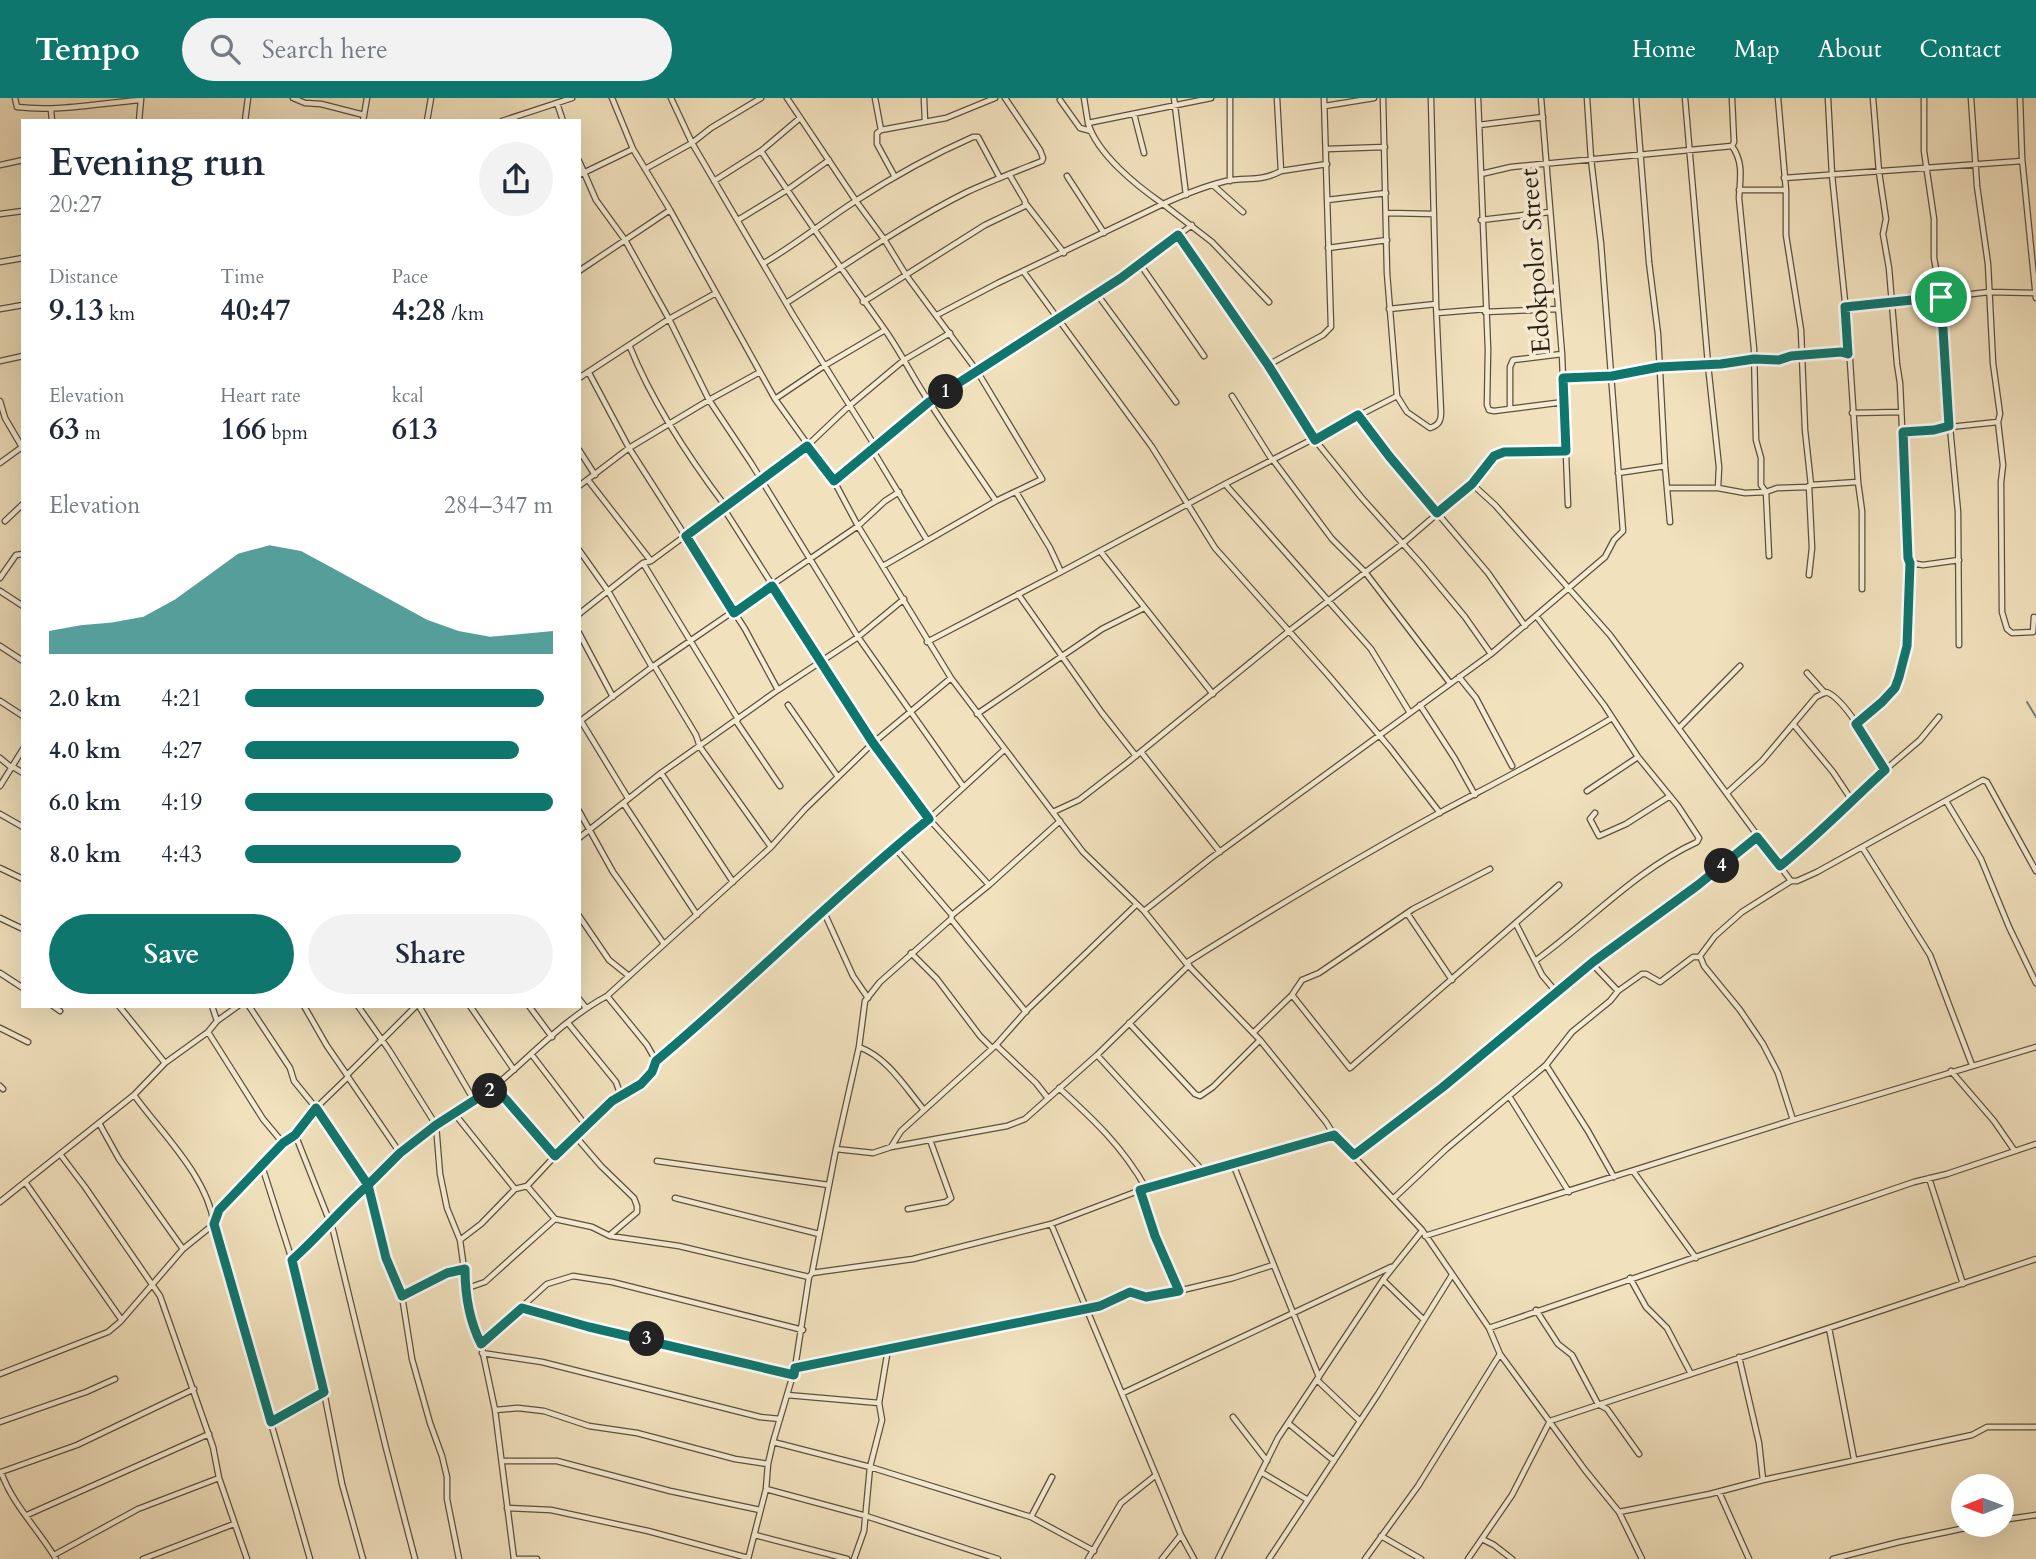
<!DOCTYPE html>
<html lang="en">
<head>
<meta charset="utf-8">
<style>
  :root { --surface:#fff; --page:#f2f2f3; --text:#1f2937; --muted:#747a83; --accent:#0f766e }
  body { margin:0; font-family:Cardo,serif; background:var(--page); color:var(--text); height:100vh; display:flex; flex-direction:column; font-size:26px; white-space:nowrap }
  * { box-sizing:border-box; margin:0 }
  p { font-size:23px; color:var(--muted) }
  .icon { flex:none; width:38px; height:38px; fill:none; stroke:currentColor; stroke-width:2; stroke-linecap:round; stroke-linejoin:round }
  .map { position:relative; flex:1; overflow:hidden }
  .details { position:absolute; left:21px; top:21px; width:560px; height:889px; display:flex; flex-direction:column; background:var(--surface); border-radius:0px; box-shadow:0 7px 28px #0002 }
  .details>* { flex:none }
  .needle { width:46px; rotate:269deg }
  .controls { position:absolute; left:1951px; top:1376px; display:grid; gap:14px }
  .controls a { display:grid; place-items:center; width:63px; height:63px; border-radius:50%; background:var(--surface); box-shadow:0 7px 28px #0002; font-size:35px }
  .pin { position:absolute; display:grid; place-items:center; width:60px; height:60px; color:#fff; margin:-30px; border:4px solid #fff; border-radius:50%; box-shadow:0 2px 7px #0007 }
  .km { position:absolute; width:35px; height:35px; margin:-18px; border-radius:50%; background:#222; color:#fff; font-size:19px; line-height:35px; text-align:center }
  .round { display:grid; place-items:center; flex:none; width:74px; height:74px; border-radius:37px; background:var(--page) }
  .summary { display:flex; align-items:center; justify-content:space-between; height:119px; padding:0 28px }
  h1 { font-size:38px; font-weight:600; line-height:52px }
  .metrics { display:grid; grid-template-columns:repeat(3,1fr); gap:10px; height:119px; padding:7px 28px }
  .metrics div { display:grid; align-content:center }
  .metrics b { font-size:30px; font-weight:600 }
  .metrics small { font-size:19px; font-weight:400 }
  .metrics p { font-size:19px }
  .chart { height:196px; padding:14px 28px }
  .chart p { display:flex; justify-content:space-between }
  .chart svg { width:100%; height:126px; margin-top:7px; fill:var(--accent); opacity:.7 }
  .action { display:flex; gap:14px; margin-top:auto; padding:14px 28px }
  .action a { flex:1; height:80px; border-radius:42px; background:var(--accent); color:#fff; font-size:28px; font-weight:600; line-height:80px; text-align:center }
  .action a+a { background:var(--page); color:var(--text) }
  ul { padding:0 28px; list-style:none; font-size:23px }
  li { display:grid; grid-template-columns:112px 84px 1fr; align-items:center; height:52px }
  li i { height:18px; border-radius:9px; background:var(--accent) }
  header { display:flex; align-items:center; gap:42px; box-sizing:border-box; height:98px; padding:0 35px; background:var(--accent); color:#fff }
  header strong { font-size:33px }
  nav { display:flex; gap:38px; margin-inline-start:auto; font-size:24px }
  .search { width:490px; height:63px; background:var(--page); display:flex; align-items:center; gap:18px; box-sizing:border-box; padding:0 24px; border-radius:38px; color:var(--muted); font-size:26px }
  .map>svg:first-child { display:block }
</style>
</head>
<body>
<header>
<strong>Tempo</strong>
<div class="search"><svg class="icon" aria-label="search" viewBox="0 0 24 24"><circle cx="10" cy="10" r="6"/><path d="M15 15l6 6"/></svg>Search here</div>
<nav><a>Home</a><a>Map</a><a>About</a><a>Contact</a></nav>
</header>
<div class="map">
<svg width="2036" height="1461" viewBox="0 0 2036 1461">
  <rect width="100%" height="100%" fill="#f1e1bd"/>
  <filter id="stains"><feTurbulence type="fractalNoise" baseFrequency=".00286" numOctaves="4"/><feColorMatrix values="0 0 0 0 .2 0 0 0 0 .09 0 0 0 0 .02 0 0 0 .5 -.17"/></filter>
  <radialGradient id="worn" r=".72"><stop offset=".6" stop-color="#630" stop-opacity="0"/><stop offset="1" stop-color="#630" stop-opacity=".3"/></radialGradient>
  <g fill="none" stroke-linecap="round" stroke-linejoin="round">
    <path stroke="#727c79" stroke-width="2" d="M2027,604L2036,619"/>
    <defs>
      <path id="minor" d="M15,0L17,9C58,14 100,5 141,2
        M293,0L305,5L321,6L364,17
        M612,0L633,51L670,112L775,301L834,383L858,428L951,580L1083,754L1144,813L1186,865L1260,942L1326,1024L1334,1037L1422,1132L1489,1230L1500,1256L1585,1372L1619,1414L1642,1461
        M671,0L692,45L793,217L875,348
        M787,0L856,103L884,141L906,177L977,273L1042,381L996,403L883,468
        M875,0L881,32
        M924,0L925,24
        M1084,0L1088,25L1211,0
        M1174,0L1186,97
        M1230,0V83
        M1324,0L1331,229L1323,237L1268,267L1315,342L1361,399L1421,466L1465,519L1491,556
        M1383,0L1387,175L1397,298
        M1478,0L1488,251L1487,307L1489,312L1494,313L1564,304
        M1541,0L1562,256L1568,407
        M1636,0L1649,164L1658,236L1665,368L1670,424
        M1685,0L1708,266
        M1924,0V53L1934,121V160L1942,204L1949,328
        M1971,0L1977,88L1988,166L1993,265L2000,316L1998,324
        M2020,0L2022,60L2036,200
        M1060,2L1080,30L1091,33
        M557,5L563,23
        M1325,8L1374,0
        M51,12L52,23
        M1134,16L1144,55
        M139,23L141,1
        M245,23L248,0
        M363,23L367,0
        M427,23L431,0
        M502,23L572,0
        M1088,25C1097,56 1137,88 1163,106C1183,97 1205,88 1226,83C1247,79 1261,84 1281,73L1277,0
        M1479,27L1543,19
        M1327,51L1385,49
        M761,53C801,113 843,173 885,232C902,256 914,282 930,305C951,338 974,370 996,403
        M579,63L596,102L625,142L669,221L709,302L760,274
        M0,67L23,62
        M645,71L692,45L711,30L761,0
        M1281,73L1327,66
        M1481,76L1511,69L1732,48
        M579,77L633,51
        M1067,78L1104,135
        M895,79L877,46V35L881,32L946,20L995,0
        M1784,80L2022,63
        M714,83L761,53L800,20
        M1213,87L1243,114
        M1739,92H1786
        M1327,102L1386,95
        M1026,106L1064,155
        M1387,115L1434,116
        M0,116L23,113
        M738,122L787,92L829,62
        M1481,122L1550,114
        M1179,137L1268,267
        M1328,150L1387,142
        M0,164L23,160
        M764,165C795,147 823,124 854,104C891,80 932,57 973,39H978L1000,80
        M1140,166L1204,258
        M579,173L670,112
        M1023,173L1152,349L1215,450L1329,578L1390,650L1440,715
        M1097,196L1176,304
        M863,204L985,127L1025,108V103L1009,76
        M786,205C846,167 903,126 967,94C991,83 1017,73 1042,63L1043,60L1040,52L1005,0
        M1893,205L1989,194L2035,195
        M1845,209L1892,205
        M0,211L23,207
        M1389,211L1436,206
        M1485,214L1558,211
        M1437,215L1486,211
        M937,217L998,185L1163,106L1212,144L1269,204
        M630,249C653,306 689,360 726,409
        M0,263L23,258
        M589,275L629,350L745,531L778,592
        M579,280L669,221L716,195
        M1563,280L1612,278L1659,269L1721,266L1754,261L1779,262L1791,258L1841,254L1848,256
        M1232,298L1272,362
        M775,301L824,268L885,232
        M0,303L5,320L22,349
        M1510,311V269L1513,262L1562,256
        M1852,315L1901,314
        M1358,317L1389,358L1488,475L1525,528
        M1950,329L1998,324L2003,367L2001,384L2002,514L2007,531L2012,535L2033,534L2034,519L2036,520
        M1904,334L1950,329L1958,414L1959,547
        M872,351L927,442
        M579,352L595,377
        M1273,362L1332,441L1365,474L1450,585
        M0,365L22,349
        M1618,375L1665,368
        M588,382L651,463
        M834,383L929,304L1121,180L1192,127
        M1858,384L1862,413V491
        M1225,386L1371,551L1410,615
        M1472,386L1495,407L1610,537L1791,783H1797L1817,774L1983,682L1987,684L2036,773
        M1811,387L1858,384L1848,233L1832,77L1828,0
        M579,388L629,350L709,302L751,365L858,539L904,501
        M1809,388L1812,450L1809,477
        M1668,390H1718L1719,369L1708,267
        M1718,390L1745,395L1766,394L1761,387V360L1756,342L1754,251L1739,100C1740,81 1744,65 1732,48L1734,44L1732,0
        M1016,394L1050,450L1061,474L1225,386L1397,298L1407,314L1430,330C1439,327 1441,323 1441,314L1436,206L1431,0
        M724,411L873,645L929,721L989,787
        M5,423L23,406
        M579,452L608,493L652,569
        M1100,453L1213,596
        M1769,458L1766,394L1777,390L1807,389L1811,387L1805,332L1801,232L1786,137V92L1778,0
        M643,465L738,621
        M1911,465L1923,467L1959,462
        M0,480L16,457L23,456
        M0,493L23,508
        M1018,496L1102,615L1136,658
        M579,516L643,465L651,463L807,348L849,308L904,262L950,235
        M579,535L613,599
        M927,544L1061,474
        M0,548L23,563
        M655,569L696,637L700,649L771,749
        M1807,575L1825,595
        M1459,579L1476,600L1512,668
        M0,603L23,618
        M788,607L838,679
        M1420,607L1455,661L1475,697
        M977,616L1102,531L1144,510
        M581,623L628,700
        M736,623L780,688
        M579,624L652,569L858,428L885,403L899,394
        M1856,626C1869,615 1887,604 1895,589C1914,556 1908,501 1911,465L1908,460L1900,285L1897,266L1889,170L1883,136L1886,121L1879,74L1873,0
        M1794,627L1833,674L1851,701
        M1680,629L1740,568
        M1141,654L1220,754
        M0,660L12,670
        M13,669L23,675
        M661,675L733,784
        M0,688L23,651
        M1587,693L1638,659
        M1727,695L1762,663L1816,599L1826,594C1845,600 1874,653 1885,672
        M1946,703L1981,761L2009,829L2036,885
        M624,706L697,817
        M579,713L613,774L664,846
        M1053,714L1079,702L1127,665L1289,533L1402,446L1472,386L1494,358L1504,354L1566,353
        M1595,715L1590,721L1599,738L1626,726L1670,698
        M0,716L23,729
        M579,740L661,675L778,592L858,539L963,688
        M894,749L952,817
        M1862,749L1930,857L1972,967
        M1780,768L1809,744L1851,701L1920,642L1939,619
        M0,770L23,781
        M1791,783L1742,814L1715,838L1700,858L1704,868L1740,912L1763,946L1778,975L1793,1022L2036,949
        M823,812L853,878L868,900
        M1144,813L1211,760L1491,556L1605,459L1614,442L1623,433L1601,146L1591,61L1587,0
        M1407,815L1452,882
        M579,818L609,862L629,878
        M0,820L23,831
        M951,821L1026,914
        M1516,826L1535,863C1589,824 1636,772 1697,744L1699,740L1678,708L1638,659L1604,607L1537,519
        M911,855L937,881L980,938L992,950
        M1535,863L1542,877L1557,895
        M1593,864L1597,871L1618,893
        M1186,865C1269,813 1353,762 1439,715C1497,684 1556,654 1612,620
        M0,875L23,890
        M1292,897L1350,970L1559,787
        M579,901L586,910
        M53,908L60,913
        M119,908L165,965
        M212,908L217,923
        M249,908L290,970L294,983L316,1010L368,1086L386,1160L402,1198L412,1261L430,1325L442,1358L447,1379V1401L459,1461
        M304,908L327,948L347,977
        M358,908L389,952L436,1027L440,1076L447,1110L460,1142L472,1228L481,1246L495,1312L514,1461
        M419,908L475,1004C520,971 558,924 607,898L771,749L805,711L873,645L951,580
        M470,908L514,972
        M529,908L552,939
        M568,925L616,984L621,998
        M1129,925L1195,996L1200,998L1213,989L1260,942
        M0,930L28,944
        M208,934L263,1021L283,1045
        M1253,935L1292,897L1302,882L1319,875L1413,811L1490,771
        M996,947L1036,985L1047,999
        M859,949C887,959 905,989 924,1012
        M532,957L587,1029
        M1097,957L1203,1073
        M656,963L799,837L837,798L929,721L1004,652
        M1546,967L1572,934L1610,903L1618,893L1642,876H1646L1660,884L1693,859H1699
        M1951,973L1994,1023L2014,1052
        M348,979L400,1055
        M0,988L3,991
        M495,989L555,1058
        M1059,990C1094,1022 1122,1048 1146,1090
        M134,997C162,1036 207,1078 214,1126L310,1461
        M1509,998L1569,1094
        M454,1015L515,1091L527,1088L555,1058L612,1003L641,986L652,974L656,963L647,947L607,898
        M99,1025L119,1061L183,1151
        M295,1036L333,1132L386,1350L415,1461
        M576,1039L601,1068L634,1100L637,1108V1114L610,1137
        M891,1049L901,1033L996,947L1027,912L1136,807
        M836,1051L873,1055L891,1049L1007,1028L1025,1021L1097,957L1189,867
        M60,1056L85,1089L160,1198L213,1349L219,1380L247,1461
        M1354,1057L1443,989L1593,864L1698,787L1757,739
        M657,1063L829,1087
        M1233,1066L1319,1279
        M262,1068L292,1162L324,1294L342,1386L363,1461
        M1633,1073L1696,1160
        M1929,1080L1963,1186
        M25,1084L121,1221
        M1140,1092L1155,1138L1179,1193
        M675,1100L819,1136
        M1394,1100L1446,1051L1546,967L1588,1033L1614,1079
        M0,1104L134,997L165,965L208,934L217,923L238,908
        M908,1111L946,1104L951,1100L930,1042
        M555,1121L592,1129L610,1138L679,1148L809,1179
        M1051,1126L1181,1437L1194,1461
        M1425,1138L1793,1022
        M460,1142L481,1126L515,1091
        M292,1162C330,1128 361,1089 399,1055C422,1035 449,1019 475,1004
        M812,1175L913,1161L1051,1126L1146,1090L1334,1037
        M1630,1180L1646,1209L1667,1230L1691,1276
        M1383,1182L1424,1222
        M465,1191L485,1184L555,1121L527,1088
        M402,1198L447,1175L465,1171
        M523,1210L589,1229L794,1277
        M1536,1212L1558,1246L1572,1257L1598,1306L1607,1311L1639,1356
        M1489,1230L1914,1084L1947,1076L2036,1046
        M1829,1230L1854,1361
        M481,1246L547,1186L573,1178L612,1184L803,1232
        M482,1255L542,1264L760,1319L780,1321
        M1739,1259L1759,1345L1763,1382
        M795,1270L1100,1208L1130,1194L1146,1199L1157,1198L1233,1180L1273,1167
        M0,1276L108,1234L120,1224L183,1151L214,1126L219,1112L283,1045L295,1036L316,1010L348,979L347,977L416,908
        M1317,1282L1360,1323
        M1123,1295L1391,1169
        M787,1297L879,1305
        M495,1312L518,1310L544,1313L589,1328L637,1335L735,1361L768,1366
        M1233,1319L1267,1363
        M271,1323L324,1294
        M0,1324L86,1294L115,1281
        M1288,1325L1334,1363
        M773,1344L870,1369L1031,1419L1094,1453
        M502,1363H557L670,1393L760,1412
        M1,1374L77,1347L194,1291
        M1,1374C12,1406 39,1432 56,1461
        M1261,1374L1308,1402
        M766,1391L866,1418L998,1461
        M1719,1394L1749,1461
        M507,1410L551,1412L648,1433L748,1460
        M1619,1414L1710,1396L1763,1382L1972,1337L1987,1329H2036
        M27,1417L209,1336
        M1031,1419L1052,1379
        M2002,1422L2036,1417
        M755,1437L847,1461
        M1381,1438L1421,1461
        M1482,1441L1494,1447L1512,1461
        M54,1457L138,1411L219,1380
        M143,1461L234,1426
        M514,1461H537
        M748,1461L766,1391L768,1366L773,1344L795,1270L809,1179L812,1175L836,1051L859,949L865,903L880,884L951,821L952,817L989,787L1060,723
        M854,1461L864,1433L870,1369L882,1322L879,1305L888,1251
        M1088,1461L1121,1405L1156,1377
        M1162,1461L1181,1437
        M1218,1461L1278,1340L1383,1182L1422,1133
        M1269,1461L1378,1296L1452,1177
        M1365,1461L1418,1388L1500,1256
        M1468,1461L1512,1397L1550,1323L2036,1161
        M1833,1461L1899,1444L1984,1426"/>
    </defs>
    <use href="#minor" stroke="#5c503e" stroke-width="7"/>
    <use href="#minor" stroke="#f6ecd4" stroke-width="4.5"/>
  </g>
  <g fill="none" stroke-linecap="round" stroke-linejoin="round">
    <defs>
      <path id="route" d="M1941,199L1845,209L1848,256L1841,254L1791,258L1779,262L1754,261L1721,266L1659,269L1612,278L1563,280L1566,353L1504,354L1494,358L1472,386L1437,415L1389,358L1358,317L1315,342L1268,267L1178,137L1121,180L929,304L834,383L807,348L686,438L734,515L772,488L873,645L929,721C834,798 749,885 656,963L652,974L641,986L612,1003L555,1058L495,989L436,1027L400,1055L368,1087L316,1010L295,1037L283,1045L219,1112L214,1126L271,1324L324,1294L292,1162C319,1138 341,1111 368,1087L386,1160L402,1198L447,1175L465,1171C465,1198 469,1222 481,1246L522,1210L589,1229L794,1277L795,1270L1100,1208L1130,1194L1146,1199L1179,1193L1155,1138L1140,1092L1334,1037L1354,1057L1443,989L1593,864L1698,787L1757,739L1780,768C1817,738 1850,704 1885,672L1856,626L1882,604L1895,590L1899,579L1907,548L1910,465L1908,460L1903,334L1934,332L1949,328L1941,199"/>
    </defs>
    <use href="#route" stroke="#fff" stroke-width="14"/>
    <use href="#route" stroke="#0f766e" stroke-width="9"/>
  </g>
  <g text-anchor="middle" dominant-baseline="central" stroke-width="7" stroke-linejoin="round" paint-order="stroke">
    <g font-size="26" fill="#2b1f14" stroke="#f6ecd4">
      <text transform="translate(1535 163) rotate(-94)">Edokpolor Street</text>
    </g>
  </g>
  <rect width="100%" height="100%" filter="url(#stains)"/>
  <rect width="100%" height="100%" fill="url(#worn)"/>
</svg>
<div class="controls">
<a><svg class="needle" viewBox="-14 -14 28 28"><path d="M0-13l5 13h-10z" fill="#e53935"/><path d="M0 13l5-13h-10z" fill="#747a83"/></svg></a>
</div>
<div class="pin" style="left:1941px;top:199px;background:#1e9e55"><svg class="icon" aria-label="arrive" viewBox="0 0 24 24"><path d="M6 21V4h12l-3 4 3 4H6"/></svg></div>
<b class="km" style="left:946px;top:294px">1</b>
<b class="km" style="left:490px;top:993px">2</b>
<b class="km" style="left:647px;top:1241px">3</b>
<b class="km" style="left:1722px;top:768px">4</b>
<section class="details">
<div class="summary"><div><h1>Evening run</h1><p>20:27</p></div><a class="round"><svg class="icon" aria-label="share" viewBox="0 0 24 24"><path d="M12 15V3M7 8l5-5 5 5M5 13v7h14v-7"/></svg></a></div>
<div class="metrics">
<div><p>Distance</p><b>9.13<small> km</small></b></div>
<div><p>Time</p><b>40:47</b></div>
<div><p>Pace</p><b>4:28<small> /km</small></b></div>
</div>
<div class="metrics">
<div><p>Elevation</p><b>63<small> m</small></b></div>
<div><p>Heart rate</p><b>166<small> bpm</small></b></div>
<div><p>kcal</p><b>613</b></div>
</div>
<div class="chart"><p><span>Elevation</span>284–347 m</p>
<svg viewBox="0 0 160 44" preserveAspectRatio="none"><path d="M0 44V36L10 34L20 33L30 31L40 25L50 17L60 9L70 6L80 8L90 14L100 20L110 26L120 32L130 36L140 38L150 37L160 36V44z"/></svg>
</div>
<ul>
<li><b>2.0 km</b>4:21<i style="width:97%"></i></li>
<li><b>4.0 km</b>4:27<i style="width:89%"></i></li>
<li><b>6.0 km</b>4:19<i style="width:100%"></i></li>
<li><b>8.0 km</b>4:43<i style="width:70%"></i></li>
</ul>
<div class="action"><a>Save</a><a>Share</a></div>
</section>
</div>
</body>
</html>
